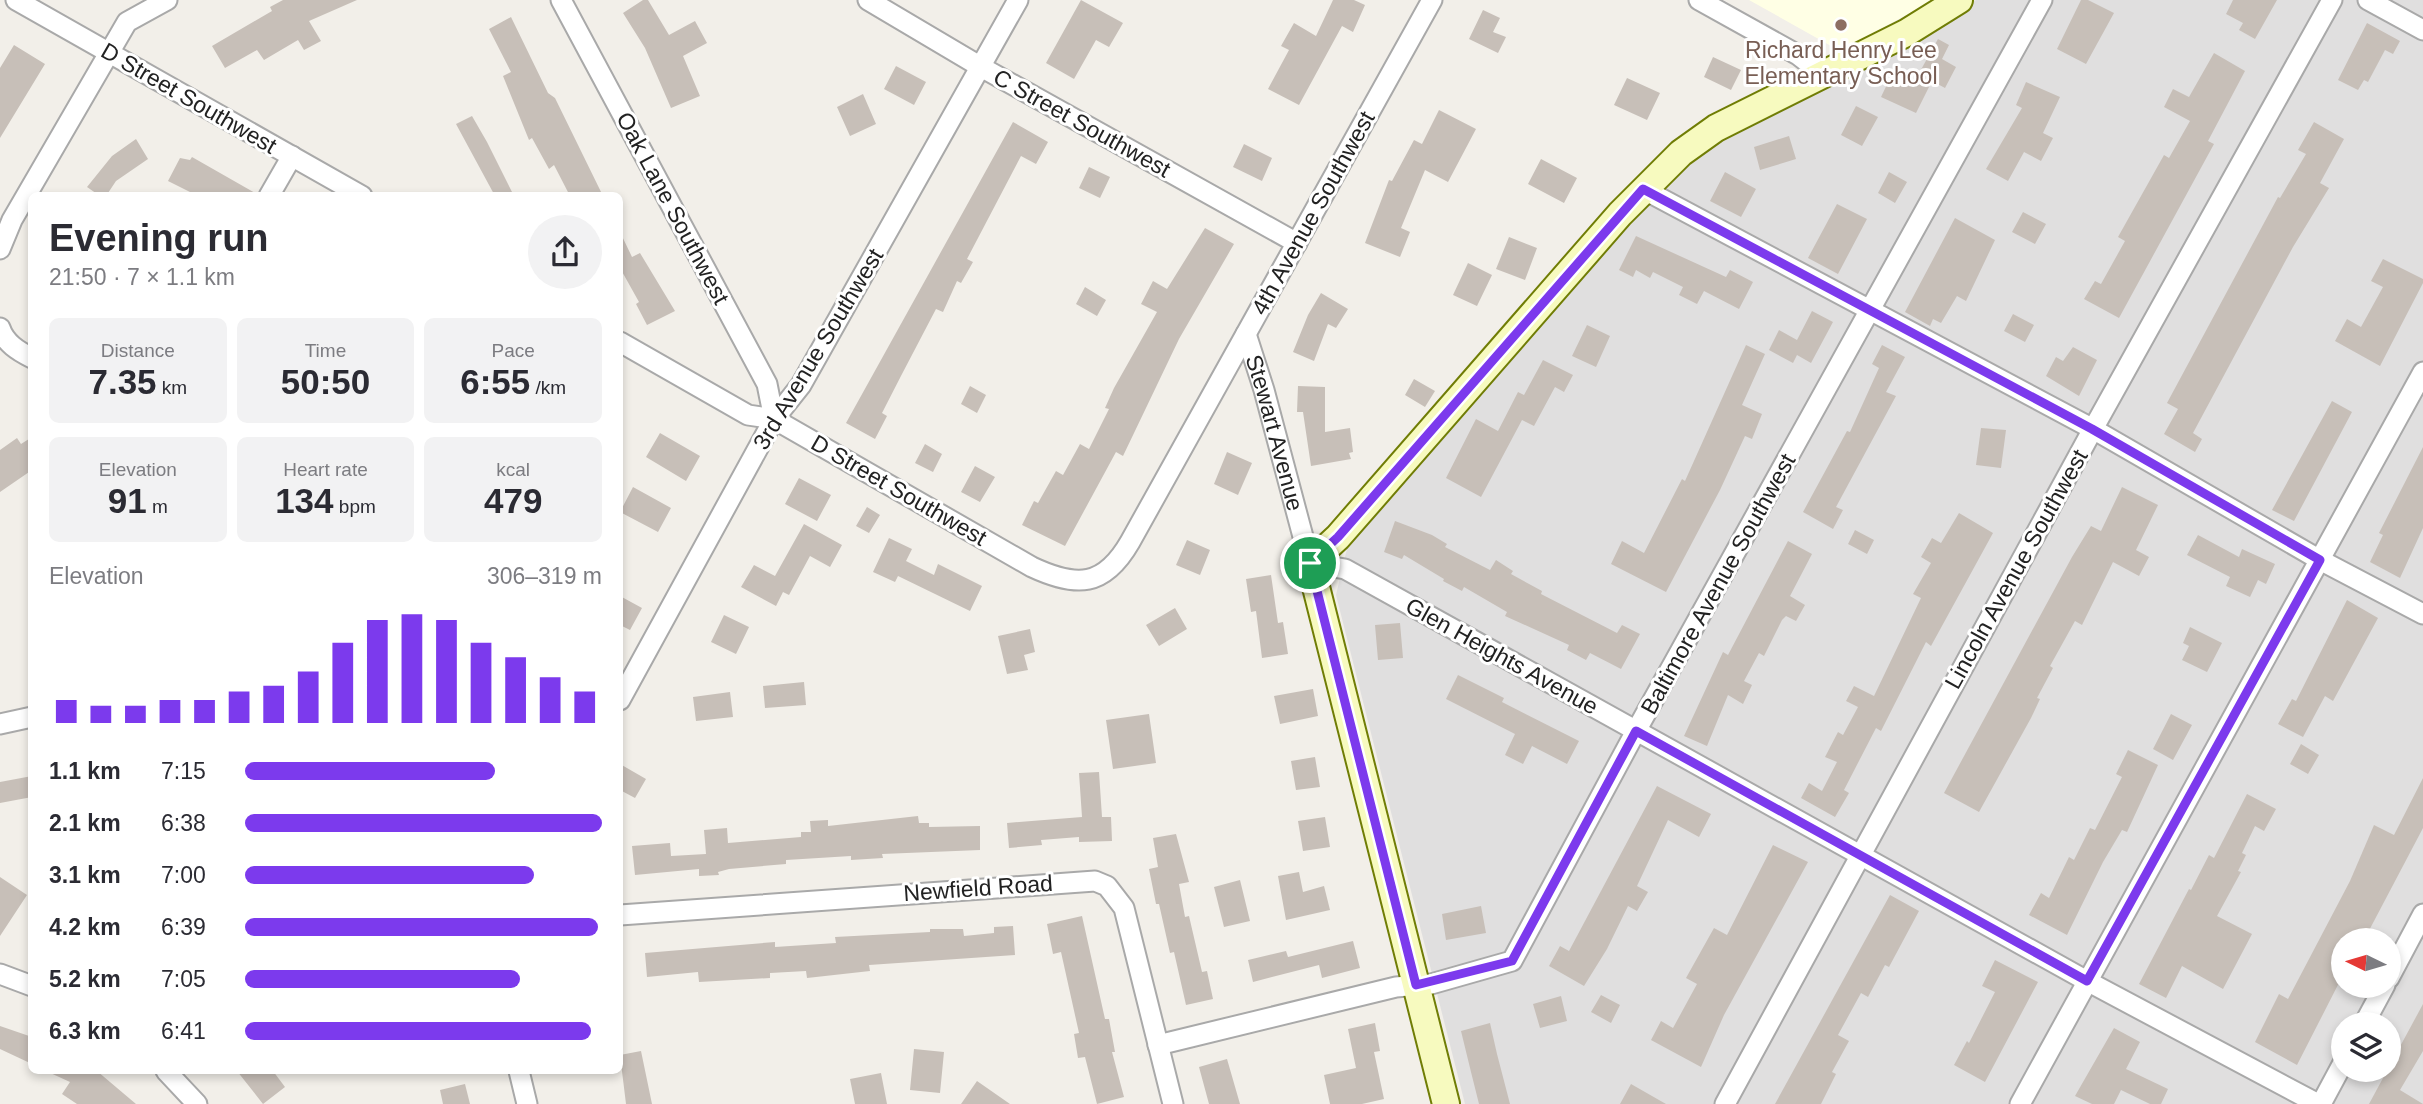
<!DOCTYPE html>
<html lang="en">
<head>
<meta charset="utf-8">
<style>
  :root { --surface:#fff; --page:#f2f2f3; --text:#2b2b33; --muted:#7c7c81; --accent:#7c3aed }
  body { margin:0; font-family:Arial,sans-serif; background:var(--page); color:var(--text); height:100vh; display:flex; flex-direction:column; font-size:26px; white-space:nowrap }
  * { box-sizing:border-box; margin:0 }
  p { font-size:23px; color:var(--muted) }
  .icon { flex:none; width:38px; height:38px; fill:none; stroke:currentColor; stroke-width:2; stroke-linecap:round; stroke-linejoin:round }
  .map { position:relative; flex:1; overflow:hidden }
  .drawer { position:absolute; left:28px; top:192px; width:595px; height:882px; display:flex; flex-direction:column; background:var(--surface); border-radius:10px; box-shadow:0 4px 10px #0003 }
  .drawer>* { flex:none }
  .needle { width:46px; rotate:275deg }
  .fabs { position:absolute; left:2331px; top:928px; display:grid; gap:14px }
  .fabs a { display:grid; place-items:center; width:70px; height:70px; border-radius:50%; background:var(--surface); box-shadow:0 4px 10px #0003; font-size:35px }
  .pin { position:absolute; display:grid; place-items:center; width:60px; height:60px; color:#fff; margin:-30px; border:4px solid #fff; border-radius:50%; box-shadow:0 2px 7px #0007 }
  .round { display:grid; place-items:center; flex:none; width:74px; height:74px; border-radius:37px; background:var(--page) }
  .headline { display:flex; align-items:center; justify-content:space-between; height:119px; padding:0 21px }
  h1 { font-size:38px; font-weight:700; line-height:52px }
  .stats { display:grid; grid-template-columns:repeat(3,1fr); gap:10px; height:119px; padding:7px 21px }
  .stats div { display:grid; align-content:center; border-radius:10px; background:var(--page); text-align:center }
  .stats b { font-size:35px; font-weight:700 }
  .stats small { font-size:19px; font-weight:400 }
  .stats p { font-size:19px }
  .chart { height:196px; padding:14px 21px }
  .chart p { display:flex; justify-content:space-between }
  .chart svg { width:100%; height:126px; margin-top:7px; stroke:var(--accent); stroke-width:6 }
  ul { padding:0 21px; list-style:none; font-size:23px }
  li { display:grid; grid-template-columns:112px 84px 1fr; align-items:center; height:52px }
  li i { height:18px; border-radius:9px; background:var(--accent) }
  .map>svg:first-child { display:block }
</style>
</head>
<body>
<div class="map">
<svg width="2423" height="1104" viewBox="0 0 2423 1104">
  <rect width="100%" height="100%" fill="#f2efe9"/>
  <path fill="#e0dfdf" fill-rule="evenodd" d="M1976,0H2423V1104H1465L1336,595L1349,540L1641,205L1682,166L1720,139L1930,31ZM2343,940H2389V985H2343ZM2343,1024H2389V1069H2343Z"/>
  <path fill="#ffffe5" d="M1749,0H1934L1840,51Z"/>
  <path fill="#c7bfb8" d="M283,0H357L309,21L321,41L304,50L298,40L264,60L257,50L225,68L212,46L272,11L270,7Z
    M643,0H648L669,35L695,21L707,43L683,56L700,96L671,108L645,48L623,13Z
    M1081,0L1123,23L1109,47L1096,40L1074,79L1046,63Z
    M1333,0H1354L1365,5L1353,32L1342,26L1299,105L1268,89L1289,50L1281,46L1294,23L1316,36Z
    M2081,0H2088L2114,13L2086,64L2057,49Z
    M2233,0H2277L2255,39L2239,30L2243,23L2226,14Z
    M1483,10L1500,18L1493,32L1506,37L1498,53L1469,39Z
    M511,17L548,93L555,98L603,196H570L554,165L549,169L532,138L529,140L503,76L511,72L489,29Z
    M2367,23L2400,41L2393,54L2385,50L2368,82L2364,80L2358,90L2338,80Z
    M1938,39L1949,45L1942,59L1956,67L1945,88L1932,81L1916,113L1881,97L1892,74L1913,84Z
    M14,45L45,64L0,138V68Z
    M2214,53L2245,71L2208,141L2214,144L2119,318L2084,299L2095,281L2101,284L2125,241L2118,237L2164,155L2169,158L2190,121L2164,107L2173,89L2189,97Z
    M1713,57L1741,70L1731,90L1704,77Z
    M896,66L926,82L914,105L884,89Z
    M1627,78L1660,93L1647,120L1614,105Z
    M2026,82L2060,97L2043,133L2053,138L2041,161L2024,152L2008,181L1986,169L2022,108L2016,105Z
    M863,94L876,124L850,136L837,107Z
    M1856,106L1878,117L1862,146L1841,135Z
    M1439,110L1476,129L1448,182L1425,170L1401,228L1410,232L1400,257L1365,243L1389,180L1392,181L1414,140L1422,144Z
    M472,116L487,142L514,196H495L456,124Z
    M1013,122L1048,142L1036,164L1021,156L967,259L973,262L961,283L957,281L943,312L936,309L902,374L882,413L887,416L875,439L846,423Z
    M2314,122L2344,139L2320,183L2329,188L2293,247L2193,433L2202,439L2195,452L2164,434L2178,409L2167,403L2278,197L2280,198L2306,154L2298,150Z
    M1789,136L1796,159L1760,170L1754,147Z
    M136,139L148,159L116,181L106,196H100L87,187L112,156Z
    M1244,144L1272,158L1262,181L1233,167Z
    M192,157L257,194V196H198L168,181L180,158L190,160Z
    M1541,159L1577,178L1564,203L1528,184Z
    M1089,167L1110,177L1100,198L1079,188Z
    M1725,172L1756,189L1741,217L1710,201Z
    M1889,172L1907,182L1895,203L1878,193Z
    M1837,204L1867,219L1838,274L1808,258Z
    M2023,212L2046,224L2035,244L2012,232Z
    M1955,218L1995,240L1966,301L1957,296L1941,323L1933,319L1930,326L1905,312Z
    M1205,228L1234,244L1179,339L1123,456L1116,452L1065,546L1022,525L1034,501L1038,503L1056,471L1063,475L1080,444L1089,449L1109,409L1105,408L1114,388L1157,312L1141,304L1153,281L1167,289Z
    M620,232L632,257L640,253L675,311L647,325L636,304L639,302L620,268Z
    M1636,236L1726,277L1730,270L1753,282L1739,309L1704,291L1697,304L1679,295L1683,287L1653,272L1650,278L1636,270L1633,277L1619,270Z
    M1509,237L1537,248L1525,280L1496,269Z
    M2383,259L2423,279V283L2380,366L2335,341L2347,319L2361,327L2383,287L2371,281Z
    M1468,263L1492,275L1477,306L1453,295Z
    M1085,287L1106,300L1097,316L1076,304Z
    M1321,293L1348,309L1336,328L1328,324L1314,361L1293,352L1308,315Z
    M1812,311L1833,322L1811,363L1797,355L1793,363L1769,350L1779,330L1797,340Z
    M2013,314L2034,325L2025,342L2004,331Z
    M1587,325L1610,336L1596,367L1572,356Z
    M1746,345L1765,354L1742,405L1762,414L1752,439L1745,436L1720,490L1666,592L1611,564L1622,541L1644,553L1682,479L1685,481Z
    M1882,345L1905,357L1886,392L1896,396L1836,507L1843,510L1833,529L1803,512L1847,431L1850,432L1879,368L1872,364Z
    M2073,347L2097,360L2079,396L2046,376L2056,357L2063,361Z
    M1543,360L1573,375L1564,392L1555,387L1534,426L1522,420L1481,497L1446,478L1476,419L1498,431L1518,392L1524,395Z
    M1414,379L1435,391L1425,407L1405,395Z
    M970,386L986,395L977,413L961,404Z
    M1298,386L1325,387V432L1350,428L1353,452L1349,453L1351,459L1311,466L1303,412H1297Z
    M2332,401L2352,412L2294,521L2272,510Z
    M1981,428L2006,430L2001,468L1976,465Z
    M660,433L700,456L686,481L646,457Z
    M32,437V470L0,492V450L17,438L21,444Z
    M925,444L942,454L933,472L915,463Z
    M2423,447V528L2400,578L2370,562L2383,535L2379,533Z
    M1227,452L1252,463L1238,495L1214,484Z
    M975,466L995,477L980,502L961,492Z
    M799,478L831,495L817,521L785,504Z
    M633,487L671,508L658,532L620,512Z
    M2122,487L2158,505L2136,550L2149,557L2139,576L2113,562L2082,625L2075,621L2050,666L2053,668L2037,698L2040,699L2031,718L1979,812L1944,793L2072,557L2091,526L2101,531Z
    M867,507L880,515L869,533L856,526Z
    M1959,513L1993,533L1931,646L1926,642L1881,731L1876,728L1844,790L1849,793L1835,817L1801,798L1809,783L1822,791L1837,762L1825,757L1838,732L1843,735L1858,707L1846,701L1854,686L1874,696L1921,598L1913,594L1931,563L1921,557L1932,538L1941,543Z
    M1395,521L1432,535L1447,544L1445,547L1490,570L1496,560L1513,571L1511,574L1542,591L1541,594L1617,633L1622,625L1640,634L1621,669L1590,653L1586,660L1567,650L1569,645L1505,616L1507,612L1464,587L1462,591L1443,581L1444,579L1404,555L1402,559L1384,552Z
    M804,524L842,545L830,567L810,556L789,595L783,592L776,606L741,587L754,565L775,576Z
    M1855,530L1874,540L1867,554L1848,544Z
    M2198,535L2239,557L2242,549L2275,564L2266,584L2258,580L2250,597L2226,586L2230,577L2187,555Z
    M889,538L912,549L906,561L934,575L938,564L982,586L970,611L898,576L895,582L873,572Z
    M1187,540L1210,550L1200,575L1176,565Z
    M1788,541L1812,554L1790,596L1805,605L1796,621L1786,616L1782,620L1764,656L1759,653L1744,681L1752,685L1743,704L1728,695L1707,746L1684,736L1723,652L1728,655Z
    M1271,575L1278,623L1283,622L1288,654L1262,658L1256,611L1251,612L1246,579Z
    M620,596L642,608L630,630L620,625Z
    M2347,600L2378,618L2333,701L2325,696L2303,737L2278,724L2292,699L2296,701Z
    M1175,608L1187,629L1159,646L1146,625Z
    M724,615L749,627L736,654L711,642Z
    M1400,623L1403,658L1378,660L1375,625Z
    M2190,627L2222,643L2207,672L2182,660L2189,646L2183,643Z
    M1030,629L1035,652L1024,655L1028,670L1007,674L998,636Z
    M1458,675L1504,698L1502,702L1579,741L1567,764L1532,746L1523,764L1505,755L1515,734L1446,699Z
    M804,682L806,705L765,708L763,686Z
    M1313,689L1318,716L1280,724L1274,696Z
    M730,692L733,717L696,721L693,697Z
    M1149,714L1156,763L1113,769L1106,720Z
    M2171,714L2192,725L2173,760L2153,749Z
    M2301,744L2319,755L2308,774L2290,764Z
    M2128,750L2158,765L2127,832L2122,830L2103,862L2067,935L2029,915L2041,893L2049,898L2069,857L2074,860L2090,828L2095,830L2122,777L2116,774Z
    M1315,757L1320,787L1296,790L1291,761Z
    M620,764L646,779L635,798L620,790Z
    M1099,772L1102,817H1111L1112,841L1079,842V837L1041,840L1042,845L1009,848L1007,823L1082,817L1079,773Z
    M32,776V797L0,803V782Z
    M2423,778V828L2364,940H2343V975L2297,1065L2255,1042L2279,994L2288,999L2350,881L2374,825L2394,835Z
    M1657,786L1711,814L1699,837L1668,820L1637,886L1648,892L1637,911L1628,906L1607,949L1584,986L1549,966L1560,946L1569,951Z
    M2247,794L2276,809L2264,831L2255,826L2242,853L2246,855L2238,871L2241,872L2217,916L2252,934L2223,989L2182,966L2166,998L2139,984L2189,889L2191,890L2209,855L2214,858Z
    M918,816L919,823H929V827L980,826V850L882,854L883,858L851,860V856L786,860V864L729,869L718,872L719,875L699,876V869L635,875L632,846L670,843L671,856L706,854L704,830L727,828L728,843L801,837V832H811L810,821L828,820V826Z
    M1325,817L1330,847L1303,851L1298,821Z
    M1176,834L1189,882L1179,884L1185,917L1189,916L1202,972L1207,971L1213,999L1186,1005L1174,952L1170,953L1159,904H1156L1149,869L1158,867L1153,838Z
    M1773,845L1808,862L1724,1015L1701,1067L1651,1040L1661,1021L1673,1028L1697,984L1686,978L1714,928L1727,935Z
    M1299,872L1303,892L1324,886L1330,910L1286,920L1278,876Z
    M0,877L27,895L0,936Z
    M1240,880L1250,921L1224,927L1214,887Z
    M1890,895L1919,911L1889,967L1885,965L1868,997L1861,993L1838,1035L1849,1041L1832,1072L1836,1074L1821,1104H1775Z
    M1481,906L1486,933L1446,940L1442,914Z
    M1082,916L1105,1019H1109L1115,1052H1112L1124,1097L1097,1104L1085,1057L1078,1058L1074,1034L1079,1033L1061,952L1053,954L1047,924Z
    M1013,926L1015,955L869,965L870,971L807,978L806,971L770,973V978L699,982L698,972L647,977L645,953L775,942V947L836,943L835,937L930,932V929H963L964,936L994,933V927Z
    M1353,941L1360,968L1322,978L1319,965L1253,982L1248,960L1286,951L1288,957Z
    M1995,960L2038,982L1985,1082L1954,1065L1967,1041L1969,1043L1995,992L1982,986Z
    M1601,995L1620,1005L1611,1023L1591,1012Z
    M1561,996L1567,1021L1540,1028L1533,1004Z
    M2423,1004V1051L2400,1090L2423,1104H2369Z
    M1375,1023L1380,1051L1374,1052L1384,1099L1362,1104H1330L1324,1075L1356,1068L1348,1029Z
    M1490,1023L1497,1054L1510,1104H1479L1471,1072L1461,1031Z
    M0,1026L32,1037V1064L0,1049Z
    M2114,1028L2140,1042L2126,1069L2168,1089L2161,1104H2150L2121,1090L2114,1104H2092L2075,1096Z
    M914,1049L944,1052L940,1093L910,1090Z
    M641,1051L652,1104H626L620,1055Z
    M1227,1059L1240,1104H1209L1199,1067Z
    M46,1071H97L136,1104H77L62,1094L70,1082Z
    M237,1071H273L285,1087L263,1104Z
    M881,1073L887,1104H855L850,1079Z
    M977,1081L1010,1104H961Z
    M465,1084L470,1104H443L440,1090Z
    M1631,1084L1666,1104H1620Z"/>
  <g fill="none" stroke-linecap="round" stroke-linejoin="round">
    <defs>
      <g id="street">
        <path d="M16,0L362,196"/>
        <path d="M561,0L767,384L774,419"/>
        <path d="M868,0L981,67L1297,243"/>
        <path d="M1699,0L1798,55L1824,75"/>
        <path d="M2368,0L2423,30"/>
        <path d="M1643,189L2093,429L2320,560L2423,614"/>
        <path d="M269,196L292,156"/>
        <path d="M0,249L12,220L127,22L167,0"/>
        <path d="M0,328C5,343 18,351 32,358"/>
        <path id="s1" d="M1246,334L1264,390L1310,563L1345,569L2087,981L2318,1104"/>
        <path d="M620,342L748,415L774,419L1032,567C1077,588 1104,587 1130,542L1432,0"/>
        <path d="M620,700L774,419L801,385L1018,0"/>
        <path d="M0,724L32,717"/>
        <path d="M620,915L1095,881L1107,886L1124,908L1173,1104"/>
        <path d="M0,974L32,986"/>
        <path d="M2389,978L2423,914"/>
        <path d="M2364,1024L2385,985"/>
        <path d="M1158,1045L1396,987L1431,984L1512,961L1636,731L2042,0"/>
        <path d="M166,1071L197,1104"/>
        <path d="M519,1071L527,1104"/>
        <path d="M1725,1104L2093,429L2332,0"/>
        <path d="M2020,1104L2423,372"/>
        <path d="M2321,1104L2343,1063"/>
      </g>
      <path id="secondary" d="M1446,1104L1310,563L1338,537L1620,214L1681,153L1716,128L1906,33L1959,0"/>
    </defs>
    <use href="#street" stroke="#a9a9a9" stroke-width="23"/>
    <use href="#secondary" stroke="#707d05" stroke-width="30"/>
    <use href="#street" stroke="#fff" stroke-width="19"/>
    <use href="#secondary" stroke="#f7fabf" stroke-width="26"/>
  </g>
  <g fill="none" stroke-linecap="round" stroke-linejoin="round">
    <defs>
      <path id="route" d="M1643,189L2092,429L2320,560L2087,981L1636,731L1512,961L1416,985L1310,563L1338,537Z"/>
    </defs>
    <use href="#route" stroke="#fff" stroke-width="14"/>
    <use href="#route" stroke="#7c3aed" stroke-width="9"/>
  </g>
  <circle fill="#8d6e63" stroke="#fff" stroke-width="2.5" cx="1841" cy="25" r="7"/>
  <g text-anchor="middle" dominant-baseline="central" stroke-width="6" stroke-linejoin="round" paint-order="stroke">
    <g font-size="23" fill="#785e54" stroke="#fff">
      <text x="1841" y="50">Richard Henry Lee<tspan x="1841" dy="26">Elementary School</tspan></text>
    </g>
    <g font-size="23" fill="#222" stroke="#fff">
      <text transform="translate(189 98) rotate(30)">D Street Southwest</text>
      <text transform="translate(1082 123) rotate(29)">C Street Southwest</text>
      <text transform="translate(673 208) rotate(62)">Oak Lane Southwest</text>
      <text transform="translate(1313 213) rotate(-61)">4th Avenue Southwest</text>
      <text transform="translate(818 349) rotate(-59)">3rd Avenue Southwest</text>
      <text stroke="none"><textPath href="#s1" startOffset="103">Stewart Avenue</textPath></text>
      <text transform="translate(899 490) rotate(30)">D Street Southwest</text>
      <text transform="translate(2016 569) rotate(-61)">Lincoln Avenue Southwest</text>
      <text transform="translate(1718 584) rotate(-61)">Baltimore Avenue Southwest</text>
      <text transform="translate(1502 656) rotate(29)">Glen Heights Avenue</text>
      <text transform="translate(978 888) rotate(-4)">Newfield Road</text>
    </g>
  </g>
</svg>
<div class="fabs">
<a><svg class="needle" viewBox="-14 -14 28 28"><path d="M0-13l5 13h-10z" fill="#e53935"/><path d="M0 13l5-13h-10z" fill="#7c7c81"/></svg></a>
<a><svg class="icon" aria-label="layers" viewBox="0 0 24 24"><path d="M12 4l9 5-9 5-9-5zM3 14l9 5 9-5"/></svg></a>
</div>
<div class="pin" style="left:1310px;top:563px;background:#1e9e55"><svg class="icon" aria-label="arrive" viewBox="0 0 24 24"><path d="M6 21V4h12l-3 4 3 4H6"/></svg></div>
<section class="drawer">
<div class="headline"><div><h1>Evening run</h1><p>21:50 · 7 × 1.1 km</p></div><a class="round"><svg class="icon" aria-label="share" viewBox="0 0 24 24"><path d="M12 15V3M7 8l5-5 5 5M5 13v7h14v-7"/></svg></a></div>
<div class="stats">
<div><p>Distance</p><b>7.35<small> km</small></b></div>
<div><p>Time</p><b>50:50</b></div>
<div><p>Pace</p><b>6:55<small> /km</small></b></div>
</div>
<div class="stats">
<div><p>Elevation</p><b>91<small> m</small></b></div>
<div><p>Heart rate</p><b>134<small> bpm</small></b></div>
<div><p>kcal</p><b>479</b></div>
</div>
<div class="chart"><p><span>Elevation</span>306–319 m</p>
<svg viewBox="0 0 160 44" preserveAspectRatio="none"><path d="M5 44V36M15 44V38M25 44V38M35 44V36M45 44V36M55 44V33M65 44V31M75 44V26M85 44V16M95 44V8M105 44V6M115 44V8M125 44V16M135 44V21M145 44V28M155 44V33"/></svg>
</div>
<ul>
<li><b>1.1 km</b>7:15<i style="width:70%"></i></li>
<li><b>2.1 km</b>6:38<i style="width:100%"></i></li>
<li><b>3.1 km</b>7:00<i style="width:81%"></i></li>
<li><b>4.2 km</b>6:39<i style="width:99%"></i></li>
<li><b>5.2 km</b>7:05<i style="width:77%"></i></li>
<li><b>6.3 km</b>6:41<i style="width:97%"></i></li>
</ul>
</section>
</div>
</body>
</html>
